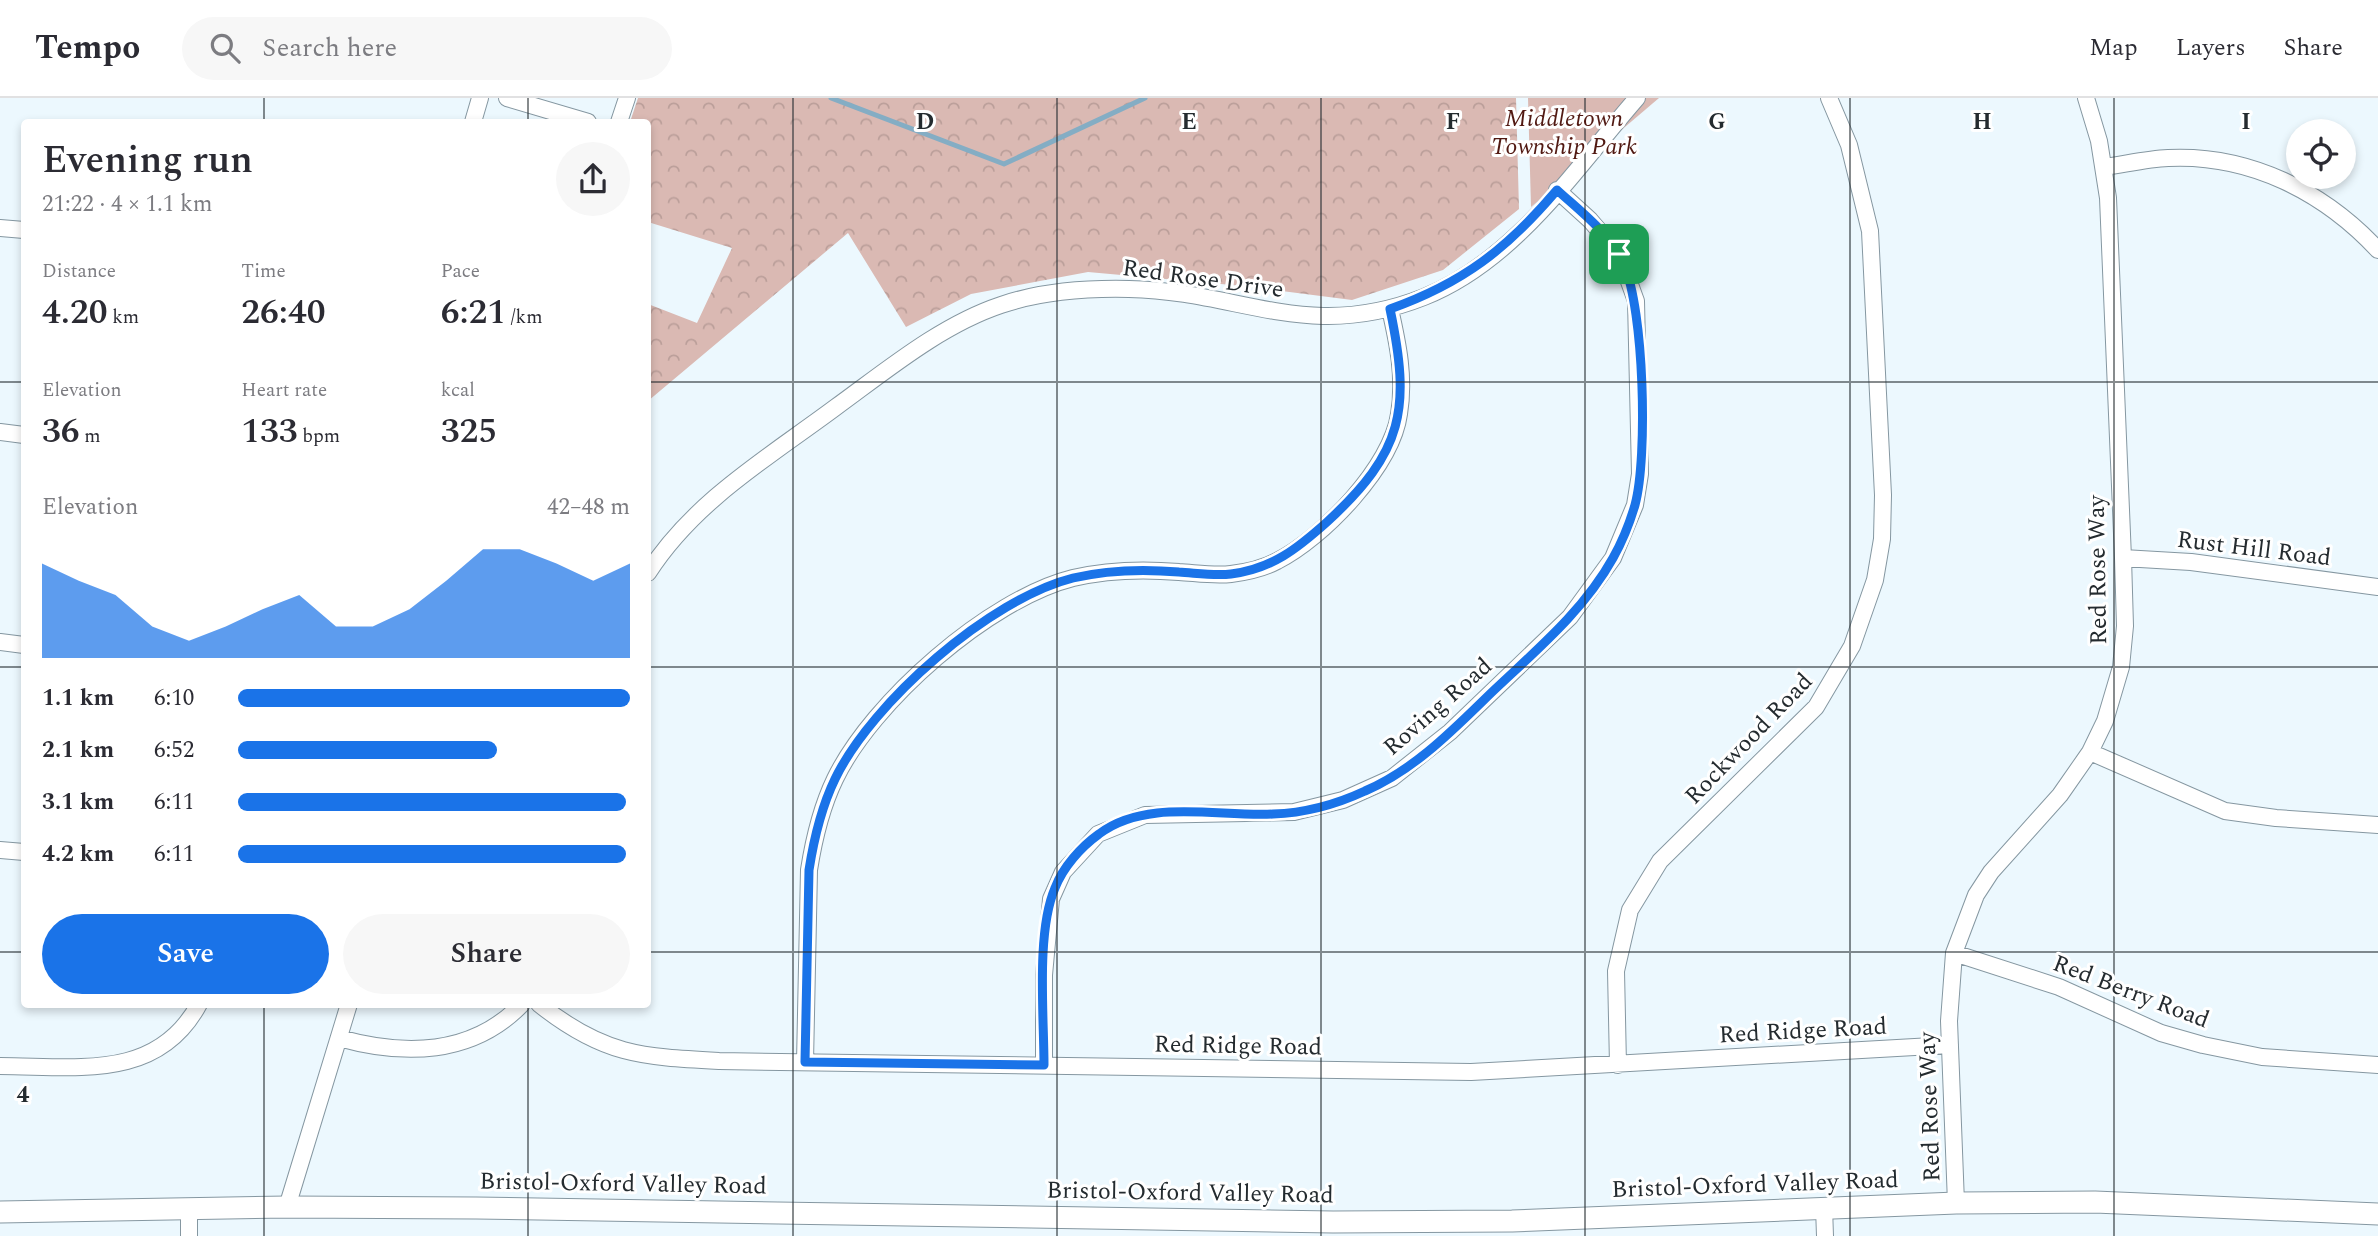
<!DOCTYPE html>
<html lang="en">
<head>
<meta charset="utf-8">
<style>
  :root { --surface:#fff; --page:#f7f7f7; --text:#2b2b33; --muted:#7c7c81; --line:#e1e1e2; --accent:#1a73e8 }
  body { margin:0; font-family:Spectral,serif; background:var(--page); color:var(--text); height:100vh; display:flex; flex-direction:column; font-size:26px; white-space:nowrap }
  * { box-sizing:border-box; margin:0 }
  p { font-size:23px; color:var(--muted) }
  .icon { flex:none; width:38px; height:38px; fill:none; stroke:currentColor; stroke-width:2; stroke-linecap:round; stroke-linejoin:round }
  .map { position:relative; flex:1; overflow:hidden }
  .drawer { position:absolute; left:21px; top:21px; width:630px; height:889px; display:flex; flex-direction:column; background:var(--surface); border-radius:7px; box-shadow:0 4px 10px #0003 }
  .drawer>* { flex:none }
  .controls { position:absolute; left:2286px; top:21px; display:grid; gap:14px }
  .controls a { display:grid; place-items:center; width:70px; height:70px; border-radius:50%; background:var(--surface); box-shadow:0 4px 10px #0003; font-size:35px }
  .pin { position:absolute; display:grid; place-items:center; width:60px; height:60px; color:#fff; margin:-30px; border-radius:14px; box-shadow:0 4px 10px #0006 }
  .round { display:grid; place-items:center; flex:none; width:74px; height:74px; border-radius:37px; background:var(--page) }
  .head { display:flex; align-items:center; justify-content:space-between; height:119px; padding:0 21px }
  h1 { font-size:38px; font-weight:600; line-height:52px }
  .stats { display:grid; grid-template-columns:repeat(3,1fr); gap:10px; height:119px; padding:7px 21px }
  .stats div { display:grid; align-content:center }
  .stats b { font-size:35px; font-weight:600 }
  .stats small { font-size:19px; font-weight:400 }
  .stats p { font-size:19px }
  .chart { height:196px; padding:14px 21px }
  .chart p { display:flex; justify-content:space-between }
  .chart svg { width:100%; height:126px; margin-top:7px; fill:var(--accent); opacity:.7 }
  .button { display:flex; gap:14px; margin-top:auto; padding:14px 21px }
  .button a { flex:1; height:80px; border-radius:42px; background:var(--accent); color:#fff; font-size:28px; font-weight:600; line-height:80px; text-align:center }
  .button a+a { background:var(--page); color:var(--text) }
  ul { padding:0 21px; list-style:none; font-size:23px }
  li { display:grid; grid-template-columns:112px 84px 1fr; align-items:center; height:52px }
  li i { height:18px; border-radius:9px; background:var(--accent) }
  header { display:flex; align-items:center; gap:42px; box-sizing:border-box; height:98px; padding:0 35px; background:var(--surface); border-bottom:2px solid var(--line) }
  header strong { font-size:33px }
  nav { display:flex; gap:38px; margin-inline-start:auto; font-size:24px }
  .search { width:490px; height:63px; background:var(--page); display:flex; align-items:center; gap:18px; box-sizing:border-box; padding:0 24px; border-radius:38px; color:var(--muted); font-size:26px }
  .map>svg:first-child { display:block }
</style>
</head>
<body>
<header>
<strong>Tempo</strong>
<div class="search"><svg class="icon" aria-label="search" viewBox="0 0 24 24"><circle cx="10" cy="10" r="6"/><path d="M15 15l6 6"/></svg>Search here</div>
<nav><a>Map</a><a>Layers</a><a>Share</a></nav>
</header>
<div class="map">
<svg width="2378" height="1138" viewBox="0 0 2378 1138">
  <defs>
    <pattern id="forest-crowns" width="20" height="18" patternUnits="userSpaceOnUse" patternTransform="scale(1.75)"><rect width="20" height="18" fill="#dab9b3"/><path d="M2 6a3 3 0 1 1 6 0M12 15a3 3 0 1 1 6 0" fill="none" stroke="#bb9f9a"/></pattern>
  </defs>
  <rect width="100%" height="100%" fill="#ecf8fe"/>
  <path fill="#dab9b3" d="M1528,0H1659L1531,109Z"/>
  <path fill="url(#forest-crowns)" d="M638,0H1516L1519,111L1443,172L1352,202L1243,188L1088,174L971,196L906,229L848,135L648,303V206L697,225L732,150L648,124V24H630Z"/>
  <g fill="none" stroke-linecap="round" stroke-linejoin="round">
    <path stroke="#84adc4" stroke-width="5" d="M831,0L1004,66L1145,0"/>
    <defs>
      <path id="street" d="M507,0L588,24
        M473,24L480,0
        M619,24L627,0
        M2104,69C2126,66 2147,61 2168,60C2250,56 2324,94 2378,152
        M0,130L24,132
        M0,334L24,337
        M2123,460L2191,464L2378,489
        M648,475C694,403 769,359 836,309C887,272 941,227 1001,207C1042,193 1085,190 1129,191C1240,193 1308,245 1424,199C1515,163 1575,71 1637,0
        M0,544L24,547
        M2090,654L2225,713L2276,720L2378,727
        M0,752L24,754
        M1954,855L2059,889L2161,935L2203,947L2262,959L2378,967
        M539,906C603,957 641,959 719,963L1471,974L1950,947
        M339,940C403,958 472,958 522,906
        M805,964L809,772C814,740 821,710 835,681C872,604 989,501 1073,480C1107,472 1144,471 1179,474C1196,475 1214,478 1231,476C1247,474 1264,470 1277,463C1323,440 1392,368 1399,316C1405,280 1398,246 1390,211
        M1044,967V877L1051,801L1063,774L1098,736L1145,717L1294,714L1343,702L1392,680L1450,634L1570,519L1613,460L1635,407L1640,376L1636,203L1619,156L1590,122L1557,92
        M1618,967L1616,873L1630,812L1660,763L1816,609L1852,548L1875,482L1882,441L1883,397L1870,133L1849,47L1829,0
        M0,968C75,968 157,984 199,906
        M1956,1105L1949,923L1954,855L1976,797L1991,774L2060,697L2090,654L2105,623L2121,569L2125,528L2123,460L2108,100L2099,43L2086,0
        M287,1109L349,906
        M1824,1109L1825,1138
        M189,1110V1138"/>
      <path id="secondary" d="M0,1114L287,1109L476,1110L1333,1124L1512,1123L1956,1105L2095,1104L2378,1116"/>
    </defs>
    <use href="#street" stroke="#8597a1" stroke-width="18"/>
    <use href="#secondary" stroke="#8597a1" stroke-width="23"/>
    <use href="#street" stroke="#fff" stroke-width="16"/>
    <use href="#secondary" stroke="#fff" stroke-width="21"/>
  </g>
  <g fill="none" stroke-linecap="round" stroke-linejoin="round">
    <defs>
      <path id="route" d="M1557,92C1581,114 1611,136 1624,167C1644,212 1648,359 1635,407C1630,424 1622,444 1613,460C1583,514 1534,554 1490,596C1452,633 1414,672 1365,693C1337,706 1304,715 1273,716C1218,719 1146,700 1099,736C1081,749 1063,769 1055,790C1036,834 1044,918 1044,967L805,964L809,772C814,740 821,710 835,681C872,604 990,501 1073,480C1107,472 1144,471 1179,474C1196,475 1214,478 1231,476C1272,471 1298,450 1327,424C1404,353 1411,311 1390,211C1463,185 1507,151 1557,92Z"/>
    </defs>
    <use href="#route" stroke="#fff" stroke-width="14"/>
    <use href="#route" stroke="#1a73e8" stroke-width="9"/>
  </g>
  <path fill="none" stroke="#242b2f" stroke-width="2" stroke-opacity="0.55" d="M264,0V24M528,0V24M793,0V1138M1057,0V1138M1321,0V1138M1585,0V1138M1850,0V1138M2114,0V1138M0,284H24M648,284H2378M0,569H24M648,569H2378M0,854H24M648,854H2378M264,906V1138M528,906V1138"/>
  <g text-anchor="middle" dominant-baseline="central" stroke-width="6" stroke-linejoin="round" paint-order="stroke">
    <g font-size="24" font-style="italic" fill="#511912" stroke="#fff">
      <text x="1564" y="21">Middletown<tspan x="1564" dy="28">Township Park</tspan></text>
    </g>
    <g font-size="24" fill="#242b2f" stroke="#fff">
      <text transform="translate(1203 181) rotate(8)">Red Rose Drive</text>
      <text transform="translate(2254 451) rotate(7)">Rust Hill Road</text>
      <text transform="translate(2098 472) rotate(-91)">Red Rose Way</text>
      <text transform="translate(1438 609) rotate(-41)">Roving Road</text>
      <text transform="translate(1749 641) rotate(-46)">Rockwood Road</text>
      <text transform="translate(2131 894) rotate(21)">Red Berry Road</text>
      <text transform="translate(1803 933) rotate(-3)">Red Ridge Road</text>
      <text transform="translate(1238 948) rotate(1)">Red Ridge Road</text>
      <text transform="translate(1930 1009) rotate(-92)">Red Rose Way</text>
      <text transform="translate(623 1086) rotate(1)">Bristol-Oxford Valley Road</text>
      <text transform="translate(1755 1087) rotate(-2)">Bristol-Oxford Valley Road</text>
      <text transform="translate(1190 1095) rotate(1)">Bristol-Oxford Valley Road</text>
    </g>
  </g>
  <g font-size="23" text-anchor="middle" font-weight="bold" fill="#242b2f" stroke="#fff" stroke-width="6" stroke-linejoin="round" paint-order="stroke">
    <text x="925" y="31">D</text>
    <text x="1189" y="31">E</text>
    <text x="1453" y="31">F</text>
    <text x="1717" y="31">G</text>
    <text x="1982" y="31">H</text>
    <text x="2246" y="31">I</text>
    <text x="23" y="1004">4</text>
  </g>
</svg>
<div class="controls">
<a><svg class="icon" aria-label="locate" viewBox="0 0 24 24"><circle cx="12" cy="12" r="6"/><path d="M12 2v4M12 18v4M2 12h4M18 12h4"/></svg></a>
</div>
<div class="pin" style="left:1619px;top:156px;background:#1e9e55"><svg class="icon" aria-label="arrive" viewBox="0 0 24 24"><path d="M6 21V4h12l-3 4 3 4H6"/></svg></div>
<section class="drawer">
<div class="head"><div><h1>Evening run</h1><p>21:22 · 4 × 1.1 km</p></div><a class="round"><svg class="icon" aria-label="share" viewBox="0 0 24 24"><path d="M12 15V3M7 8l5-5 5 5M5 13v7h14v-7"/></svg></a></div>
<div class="stats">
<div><p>Distance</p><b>4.20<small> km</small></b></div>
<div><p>Time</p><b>26:40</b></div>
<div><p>Pace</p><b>6:21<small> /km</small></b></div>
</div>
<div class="stats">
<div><p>Elevation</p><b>36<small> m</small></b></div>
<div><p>Heart rate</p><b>133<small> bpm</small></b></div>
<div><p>kcal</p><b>325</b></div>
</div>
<div class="chart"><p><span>Elevation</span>42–48 m</p>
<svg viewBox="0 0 160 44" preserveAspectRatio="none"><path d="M0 44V11L10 17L20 22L30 33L40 38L50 33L60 27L70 22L80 33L90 33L100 27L110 17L120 6L130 6L140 11L150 17L160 11V44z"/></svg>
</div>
<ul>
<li><b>1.1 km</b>6:10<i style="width:100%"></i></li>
<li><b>2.1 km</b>6:52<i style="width:66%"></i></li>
<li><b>3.1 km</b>6:11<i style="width:99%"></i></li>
<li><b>4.2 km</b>6:11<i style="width:99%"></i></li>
</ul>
<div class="button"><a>Save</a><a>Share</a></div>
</section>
</div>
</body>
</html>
